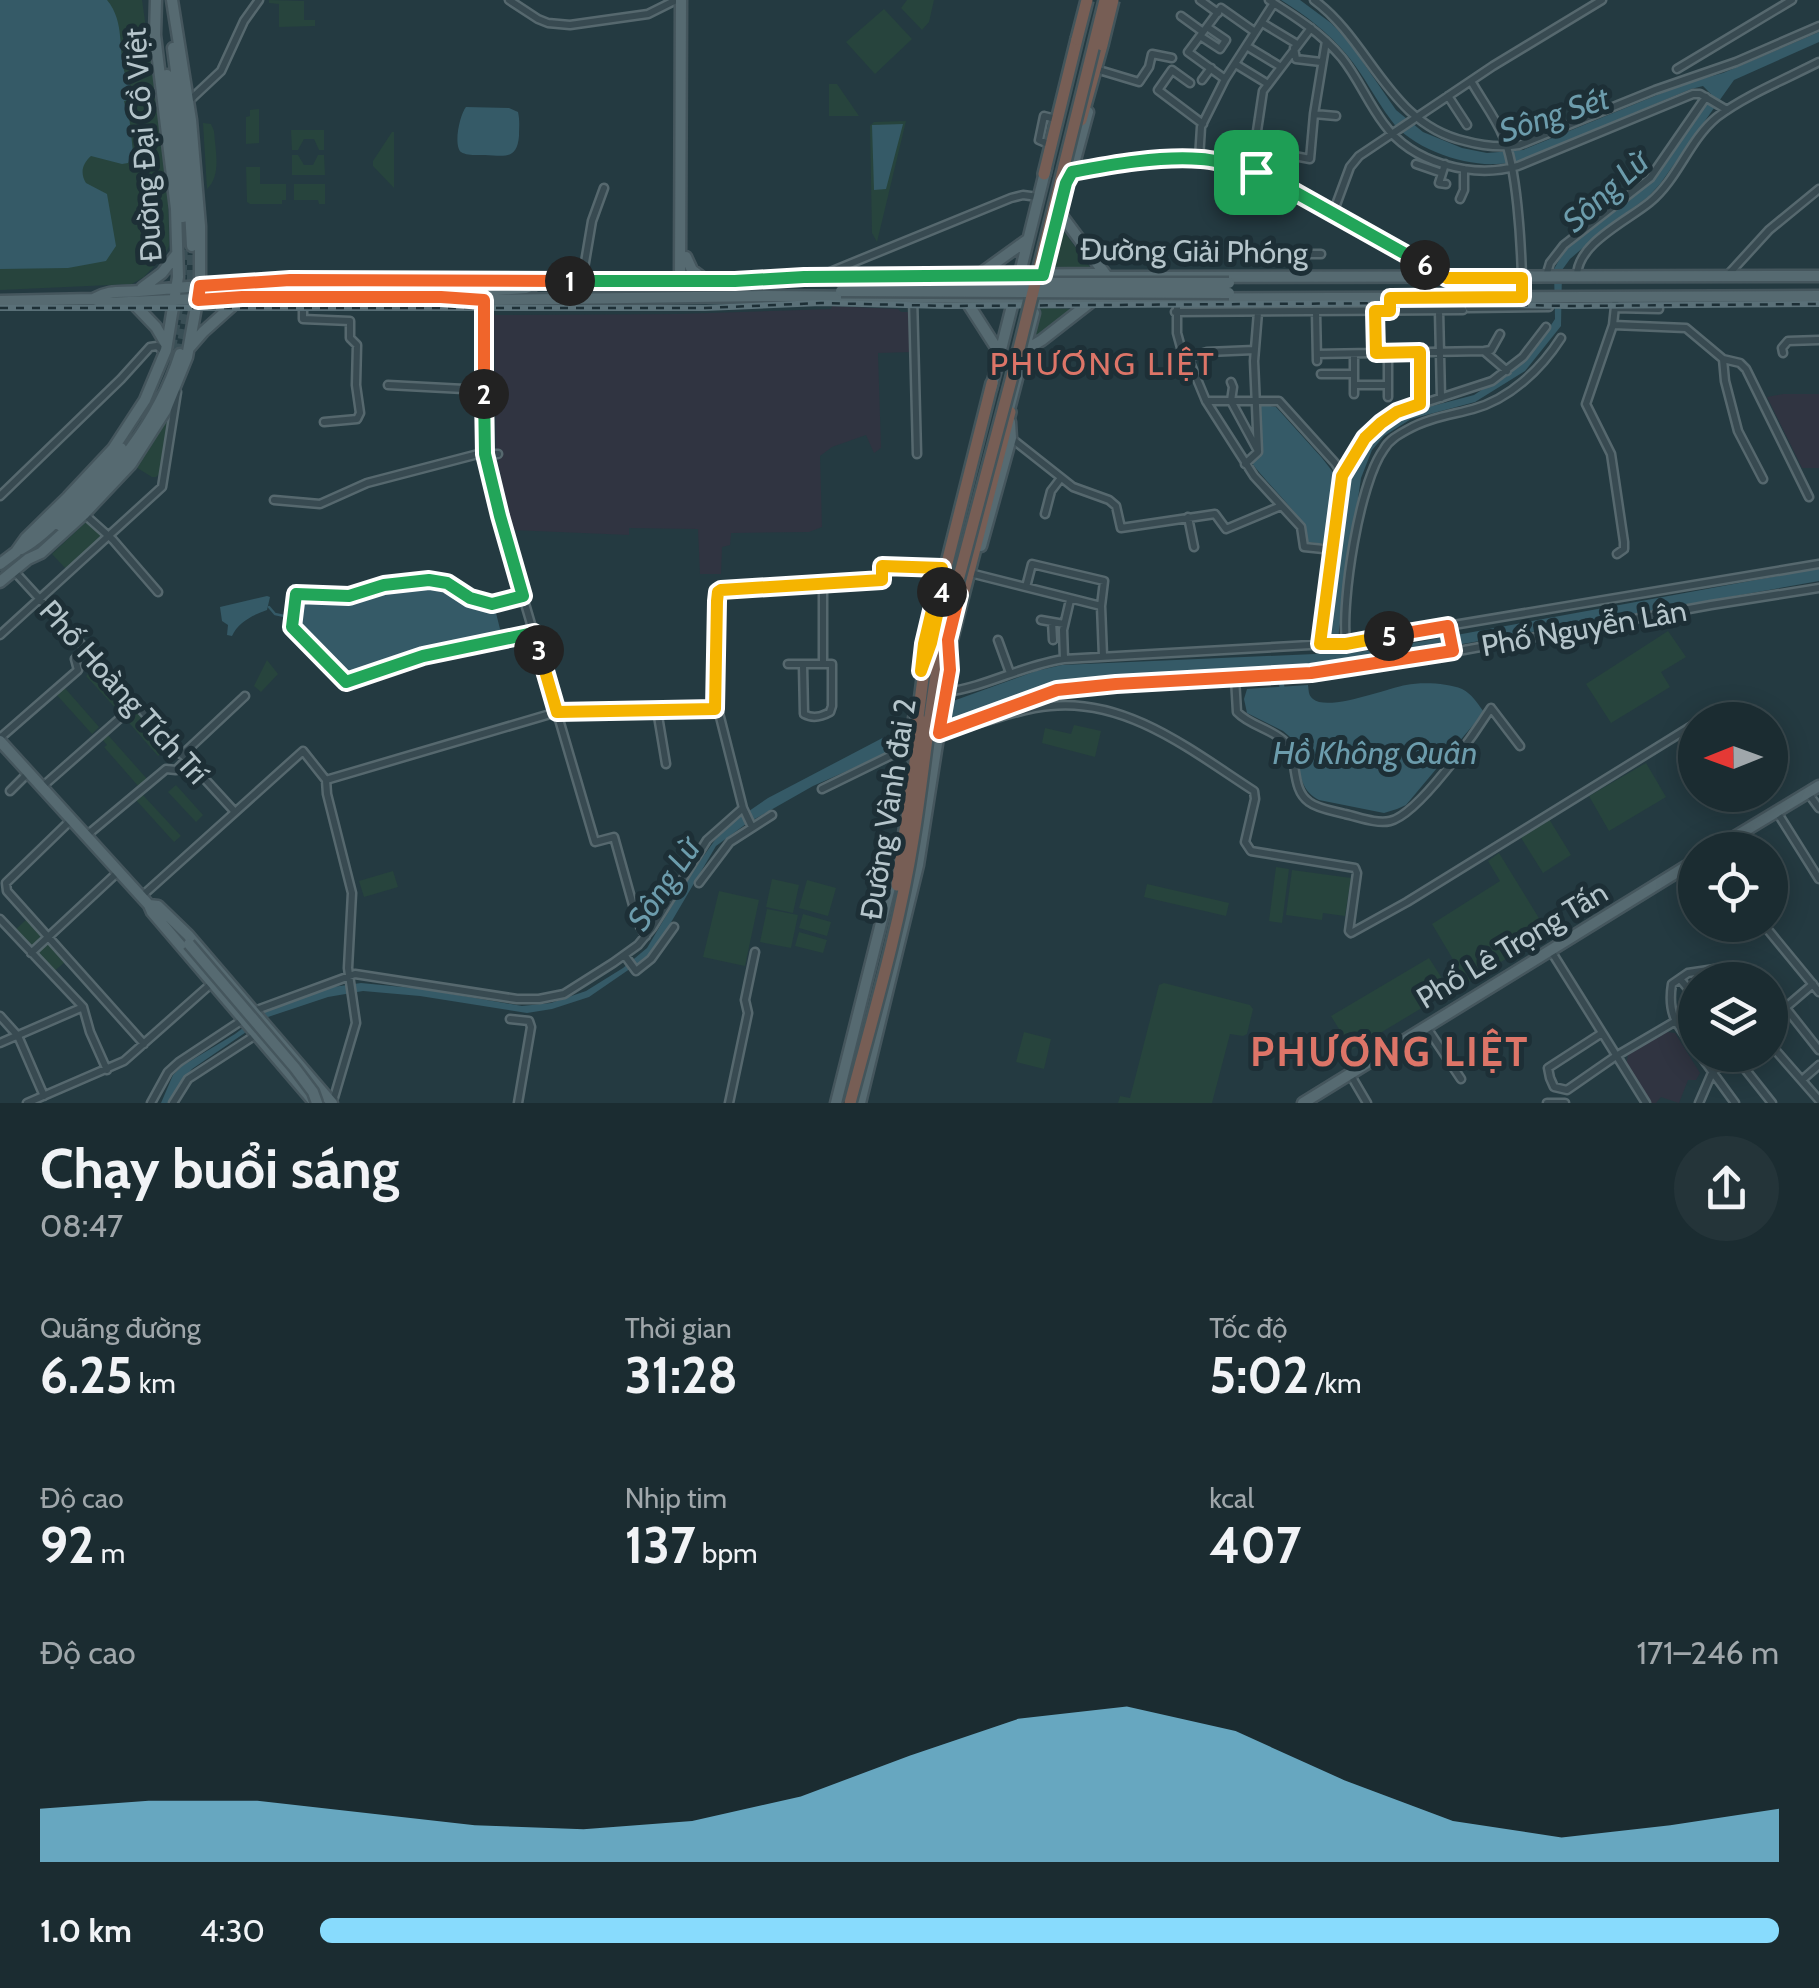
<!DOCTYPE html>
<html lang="vi">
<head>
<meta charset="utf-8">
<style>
  :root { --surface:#1b2c31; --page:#243439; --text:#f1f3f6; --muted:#a0a7ab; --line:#39484d; --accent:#88dbfd }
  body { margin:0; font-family:Cabin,sans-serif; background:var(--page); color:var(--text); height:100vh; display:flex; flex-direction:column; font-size:38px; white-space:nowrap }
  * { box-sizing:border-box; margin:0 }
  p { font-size:32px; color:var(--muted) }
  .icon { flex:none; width:55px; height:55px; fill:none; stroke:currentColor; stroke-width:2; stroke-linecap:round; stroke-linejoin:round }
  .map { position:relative; height:1103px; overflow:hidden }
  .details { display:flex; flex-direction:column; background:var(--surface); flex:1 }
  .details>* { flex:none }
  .needle { width:65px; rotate:269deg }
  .controls { position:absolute; left:1678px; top:702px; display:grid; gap:20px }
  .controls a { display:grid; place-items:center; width:110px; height:110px; border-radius:50%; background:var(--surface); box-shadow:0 5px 25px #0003,0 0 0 2px var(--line); font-size:50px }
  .pin { position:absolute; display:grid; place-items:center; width:85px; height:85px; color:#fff; margin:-42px; border-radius:20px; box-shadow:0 5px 15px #0006 }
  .km { position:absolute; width:50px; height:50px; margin:-25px; border-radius:50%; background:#222; color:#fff; font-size:28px; line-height:50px; text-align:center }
  .round { display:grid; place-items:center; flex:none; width:105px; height:105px; border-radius:52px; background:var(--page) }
  .overview { display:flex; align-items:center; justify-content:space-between; height:170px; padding:0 40px }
  h1 { font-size:55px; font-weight:800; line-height:75px }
  .stats { display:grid; grid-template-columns:repeat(3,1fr); gap:15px; height:170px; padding:10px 40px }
  .stats div { display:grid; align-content:center }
  .stats b { font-size:50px; font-weight:800 }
  .stats small { font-size:28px; font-weight:400 }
  .stats p { font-size:28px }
  .chart { height:280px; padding:20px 40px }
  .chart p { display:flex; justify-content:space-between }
  .chart svg { width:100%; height:180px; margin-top:10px; fill:var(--accent); opacity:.7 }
  ul { padding:0 40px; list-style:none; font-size:32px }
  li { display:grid; grid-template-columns:160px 120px 1fr; align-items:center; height:75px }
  li i { height:25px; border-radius:12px; background:var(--accent) }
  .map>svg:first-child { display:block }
</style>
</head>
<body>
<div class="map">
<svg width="1819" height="1103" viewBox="0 0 1819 1103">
  <rect width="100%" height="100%" fill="#243a41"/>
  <path fill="#303441" d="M832,306L898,309L901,312H910L912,352L878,353L881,448L874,453L866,435L832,447L820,456L822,527L809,532L731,533L730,545L722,547L721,574H700L698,529L629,528V535L512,530L496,452L494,315L677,314L831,309Z
    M1783,394H1819V468H1802L1767,397Z
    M1667,1032L1675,1033L1700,1073L1696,1080H1688L1679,1103L1661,1097L1656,1103H1649L1626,1065L1628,1055Z"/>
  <path fill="#27443d" d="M0,0H142L168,182L169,246L166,253L144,277L132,284L0,290Z
    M269,0L304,1V20H315V26L279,27V4L269,3Z
    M907,0H934L929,22L922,30L901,8Z
    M884,9L912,39L875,74L846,42Z
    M829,84H837L859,116H829Z
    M259,109V143L246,144V117L250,116V110Z
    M906,121L877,242L872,233L870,126L874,122Z
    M203,123L211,124L214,131C215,149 222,175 207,189Z
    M291,130H324V150H319L314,139H304L298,150H292Z
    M392,132H394V188L373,166V161Z
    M292,155H298L304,165H313L318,155H324L325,175H292Z
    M246,167H260V184H286V200H282V204H250L247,202Z
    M294,184H325V204H319L318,200H294Z
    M1065,233L1090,267L1089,269H1054L1063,234Z
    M1041,308L1076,309L1034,343Z
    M171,409L162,471L156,477H152L134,466Z
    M87,521L101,536L100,539L66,569L52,554Z
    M1668,631L1686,657L1661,672L1670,687L1611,723L1586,684Z
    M267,660L278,674L261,692L254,686Z
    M98,665L133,703L121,714L86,676Z
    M64,687L99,727L92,734L56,694Z
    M136,706L170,746L158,756L124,717Z
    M1074,725L1101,731L1095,757L1042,743L1045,728L1071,734Z
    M108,735L148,780L139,787L104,747L107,745L103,740Z
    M1646,763L1666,797L1609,831L1589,796Z
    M176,785L203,815L196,822L168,792Z
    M142,794L181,836L174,842L136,800Z
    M1549,819L1571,855L1543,873L1520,836Z
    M1499,853L1548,933L1467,983L1432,924L1500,881L1488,861Z
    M1276,867L1289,869L1282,923L1269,921Z
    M1292,870L1351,878L1345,916L1323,913L1322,920L1286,915Z
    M393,871L398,887L364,897L359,881Z
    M772,879L799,885L793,913L766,907Z
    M807,880L836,888L828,916L799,908Z
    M1147,884L1229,903L1226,916L1144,897Z
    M719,891L759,900L745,966L703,957Z
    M767,909L798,915L791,948L760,942Z
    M803,914L831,922L827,936L799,928Z
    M27,919L43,937L30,948L15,930Z
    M799,932L827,940L823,953L795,946Z
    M47,942L65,962L53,972L35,952Z
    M1429,958L1450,991L1352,1050L1331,1016Z
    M1164,983L1250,1005L1253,1009L1247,1034L1243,1036L1230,1034L1212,1103H1118L1120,1096L1130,1098L1159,985Z
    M1024,1032L1051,1039L1044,1069L1016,1062Z"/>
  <path fill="#355a67" d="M0,0H107C126,23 117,51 126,77C129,86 133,88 135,98L124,101L125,106H128L133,152L128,163L122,164L91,156C82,164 80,173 86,183L107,194L116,246L106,261L68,268L0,269Z
    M1281,0H1300L1331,23L1349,42L1396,110L1423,132L1462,148L1487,153L1523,150L1684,84L1723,73L1819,32V42L1734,80L1660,184L1648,197L1608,226L1570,259L1562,270L1561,326L1525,371L1475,402L1411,419L1384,436L1372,450L1361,478L1339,630L1338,648L1350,653L1380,649L1815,569L1819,568V581L1372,660L1316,666L1068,681L1038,688L961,715L874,759L813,786L746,824L716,846L653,953L589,997L552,1009L527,1013L420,996L363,991L328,997L268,1017L192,1069L179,1085L170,1103H161L173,1075L182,1066L235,1034L264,1012L333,987L361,983L423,989L522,1006L551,1003L586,991L623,968L647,948L692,872L715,840L733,822L768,798L953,701L1036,671L1062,665L1315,654L1327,651L1351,477L1365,446L1377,432L1410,412L1474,395L1521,364L1536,348L1555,319L1554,269L1566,248L1654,180L1711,94L1703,86L1691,89L1519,161C1512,162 1504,164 1496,164C1463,166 1411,148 1391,120C1375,99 1364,75 1347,55C1328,32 1306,16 1281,0Z
    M466,107L509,108L518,112C520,121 519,127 519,136C517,160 504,156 485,155C478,155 467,156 461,152C453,145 460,114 466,107Z
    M903,124L886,189L874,190L872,125Z
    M1259,404L1276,407L1322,458L1336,476L1328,544L1305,542C1305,539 1305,529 1303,526C1299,513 1263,479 1252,463L1260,453Z
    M431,586L459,595L496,613L501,633L431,648L346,674L298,622L299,606L304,600L343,602L397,588Z
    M267,596L270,597L267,610C253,615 238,622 232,636L227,635L228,625L222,621L220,607Z
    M1308,685C1309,691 1308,695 1313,699C1328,712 1388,688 1406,685C1422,682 1447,683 1462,689C1472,694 1477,703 1484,712L1406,805L1397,809L1384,813L1319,800C1297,789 1299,764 1296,742L1283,731L1247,713L1244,699L1247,689Z"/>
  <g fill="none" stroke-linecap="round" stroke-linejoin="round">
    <path stroke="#355a67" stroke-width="2.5" d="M269,607L275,614L289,617"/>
    <path stroke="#355a67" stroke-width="5" d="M1281,682L1282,687"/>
    <path stroke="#3a4f56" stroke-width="10" stroke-dasharray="10 5" stroke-linecap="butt" d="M171,349L181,291L183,246
      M180,354L192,287V246"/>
    <defs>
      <path id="minor" d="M509,0L538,19L548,23L570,25L648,14L676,0
        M1200,0L1218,13
        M1269,0C1296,17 1321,33 1342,58C1358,78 1368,103 1384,124C1412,163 1472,179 1518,166L1693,94H1700L1727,110
        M1314,0C1371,42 1389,124 1465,141C1483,146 1500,148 1519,145L1655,90L1736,62L1819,26
        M1181,16L1203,32
        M1264,24L1297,44
        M1200,36L1220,49L1226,40L1207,27
        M1248,47L1281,67
        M1294,48L1296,59L1321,62
        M1237,65L1268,84
        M1677,69L1792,0
        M1099,70L1139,82L1149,67L1152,54L1172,58
        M1225,79L1188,52L1221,8L1255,32
        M1202,80L1211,68
        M1471,81C1481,99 1495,117 1503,136C1517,167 1521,243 1522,278
        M1190,83L1172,70L1158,90L1203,124
        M1448,96L1467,125
        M189,101L221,71L244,21L259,0
        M1314,114L1336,116
        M1046,143L1039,140L1044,116L1052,118
        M1199,159L1201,127L1225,79L1274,3
        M1416,164L1442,173
        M1445,164L1439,183L1446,184
        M1245,169L1254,151L1263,91L1311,28
        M1072,171L1141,162L1199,159L1239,166L1277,182L1442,275
        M1256,172L1260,158L1264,154H1284L1310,159L1314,114L1326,41
        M1460,199L1464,190V169
        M1333,213L1350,167L1359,156L1493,66L1602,0
        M1270,254H1321
        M825,274L1011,198L1023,195L1038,197
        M1546,276L1550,263L1564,245L1650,178L1706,97
        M1577,277C1576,244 1627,221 1650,202C1678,179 1689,140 1717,117C1744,96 1788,78 1819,62
        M1726,277L1769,230L1819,189
        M582,280L592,221L604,188
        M303,297V319L350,321V338L357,345L356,385L360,413L357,419L324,422
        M913,297L917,454
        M1616,297L1613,325L1586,404L1611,454L1624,542V549L1617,554
        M1177,299V333L1183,355L1189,360L1206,401L1254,476L1301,527L1304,547L1333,550
        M484,300L485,454L504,532L595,842L614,837L638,923L646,936
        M1469,308L1549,307
        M1615,308L1659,309
        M1375,311V353
        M1439,311L1441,398
        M1175,312L1463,310
        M1316,312L1317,361
        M1613,325L1686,328L1723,359L1725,381L1738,431L1763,479
        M1420,352V403
        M1485,352L1507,371
        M1388,353V397
        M1783,353L1782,348L1788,341L1819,340
        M1317,354L1484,351L1491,350L1500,334
        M1354,354V394
        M1187,358L1207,352L1254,350
        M1723,359L1740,363L1746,369L1809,497
        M1321,374H1354
        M1231,382L1233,387L1231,401L1258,451
        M388,385L483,390
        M1354,385H1388
        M1206,401H1279L1335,463L1342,474
        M485,413L489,420V455
        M1011,438L1073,487L1109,500L1116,506L1121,528L1215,514L1226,529L1281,506
        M1245,464L1258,452L1254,361L1258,312
        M0,496L121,379L150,347L157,346L164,352
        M274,500L320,504L367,483L482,453L498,454
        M84,514L113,540L158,592
        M1045,514L1051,491L1061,478
        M1188,517L1194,547
        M14,571L235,812
        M974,574L1101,606
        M1026,587L1032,564L1104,581L1101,606L1103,656
        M523,597L492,605L469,598L447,583L429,580L384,585L344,597L296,594L292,627L345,681L423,656L534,633
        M1041,620L1064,624
        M1052,622L1053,640
        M1448,626L1453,651
        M0,635L162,487L177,392
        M998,640L1010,673
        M1346,643C1341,601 1359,483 1384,449C1389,440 1398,435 1407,430C1428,418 1451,415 1473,409C1510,399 1541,369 1561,338
        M1320,644L1342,476L1365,438L1397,412L1492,381L1523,357L1546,327
        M1064,659L1063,630L1070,600
        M823,663V584
        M788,664H832V706L830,712C821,717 813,719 804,714L803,665
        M1235,678L1237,712C1249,725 1269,728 1283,740C1300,755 1289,788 1309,802C1318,809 1334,811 1345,814C1359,817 1376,824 1390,821C1418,815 1475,733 1491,708L1520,746
        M946,692C986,687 1023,665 1064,659L1346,643L1819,564
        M715,709L717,592L726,589L882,580V566L942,568
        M715,709L719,713L743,808L752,827
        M657,710L666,764
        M1702,720L1716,711
        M965,722L967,726C994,720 1022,708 1050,706C1127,698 1192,751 1254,791L1255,799L1245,842L1251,851L1355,868L1357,873L1349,931L1351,933L1407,902L1695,724
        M940,732L1057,690L1318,672L1442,654L1711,605L1819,588
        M0,738L78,670L75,659L87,649
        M182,755L245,696
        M326,780L557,712L715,709
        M326,780L327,794L352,893L348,968L356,1023L333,1101
        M42,787L136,704
        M822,789L904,749L912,750
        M10,791L29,772
        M1808,793L1819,808
        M1777,812L1819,879
        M71,820L6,883L7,891L144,1044
        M86,836L166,769L176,770L186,760
        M699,883L730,842L772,815
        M142,896L303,751L326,780
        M0,919L83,1007L90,1032L107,1070
        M1764,925L1819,992
        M1551,951L1646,1103
        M31,953L118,872
        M625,956L636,971L651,959L674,927
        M1680,979L1695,997
        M1785,1007L1819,1050
        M254,1011L355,974L517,999H539L564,994L613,963L638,945L652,928L707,840L743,808
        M0,1016L18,1036L44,1096
        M510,1019L529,1021L531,1027L518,1103
        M1770,1021L1813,984
        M1427,1028L1461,1079
        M1602,1033L1548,1068L1550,1078L1554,1087L1567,1090L1616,1056L1674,1022
        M0,1043L83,1007
        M1770,1044L1819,1100
        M1695,1048C1677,1026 1667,1014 1672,984L1688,973L1715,969L1723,980
        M1700,1055L1735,1103
        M1734,1055L1772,1103
        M1350,1074L1367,1103
        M1802,1080L1819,1065
        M27,1103L124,1061L212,983
        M151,1103L168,1072L179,1062L244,1019
        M173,1103L188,1079L257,1034
        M729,1103L748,1013L745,1000L755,952
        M1547,1103H1565
        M1699,1103L1712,1073L1733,1055"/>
      <path id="major" d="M173,48L187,156L192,246
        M167,75L178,156L183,217
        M1067,182L1072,171L1088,112
        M1059,212L1106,275
        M1050,248L1066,183V172
        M686,257L692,270L704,279
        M980,274L1027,240
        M1019,277L1046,168
        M680,281L681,0
        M142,288L162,273L176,255
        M93,299C111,289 121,293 139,291C190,287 240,282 291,280L735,281L804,277L1094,274L1109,277L1819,276
        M965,299L999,352
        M484,300L495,290L526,288L538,283
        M0,301L93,299L107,303L242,297H441L484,300L766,296L1094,299L1819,296
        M133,303L156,327L166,344
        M190,347L203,332L242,297
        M1024,351L1042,340L1092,301
        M991,389L1015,294
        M1007,417L1034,313
        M61,526C112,476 158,424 180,354
        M981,546L1011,438L1010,422
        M21,549C50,534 101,475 121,448
        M0,564L16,552L26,538L68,497L113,449L145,400L166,350L178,277L176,209L155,35L156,0
        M0,582L28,559L41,553L84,514L131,464L165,411L187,357L200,285V226L191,120L172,0
        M0,741L149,905L152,912L314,1102
        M911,756L914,718
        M1713,850L1819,786
        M149,905L158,906L188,935L332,1103
        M836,1103L894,871
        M860,1103L918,865L945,693
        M1303,1103L1695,861"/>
      <path id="highway" d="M1081,120L1102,45
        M1044,174L1077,39
        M928,639L992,383
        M951,642L1010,412"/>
    </defs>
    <use href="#minor" stroke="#56686e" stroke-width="11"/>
    <use href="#major" stroke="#45565d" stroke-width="15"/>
    <use href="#highway" stroke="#43555b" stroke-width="16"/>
    <use href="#minor" stroke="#384a51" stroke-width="6"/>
    <use href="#major" stroke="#566a71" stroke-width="10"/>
    <use href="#highway" stroke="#775e55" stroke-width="11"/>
    <defs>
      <path id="rail" d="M0,308H705L821,303L947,306L1410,303L1570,306L1819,304"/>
    </defs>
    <use href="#rail" stroke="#5a7078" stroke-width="6"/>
    <use href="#rail" stroke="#1d2f36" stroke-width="2.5" stroke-dasharray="8" stroke-linecap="butt"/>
    <defs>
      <path id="major-bridge" d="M840,283H1229
        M841,291L1229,293
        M189,944L295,1068L313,1092L317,1103"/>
      <path id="highway-bridge" d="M1077,39L1087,0
        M1102,45L1113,0
        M937,707L951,642
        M917,725L928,639
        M897,885L921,721
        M850,1103C873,1016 899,929 913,840C924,774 929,707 942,641L1014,369L1105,0"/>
    </defs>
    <use href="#major-bridge" stroke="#45565d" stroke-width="15" stroke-linecap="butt"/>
    <use href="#highway-bridge" stroke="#43555b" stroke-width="16" stroke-linecap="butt"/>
    <use href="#major-bridge" stroke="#566a71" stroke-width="10"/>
    <use href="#highway-bridge" stroke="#775e55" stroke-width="11"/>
  </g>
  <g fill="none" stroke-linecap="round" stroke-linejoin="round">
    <defs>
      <path id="split-1" d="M570,281H735L804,277L1043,275L1066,183L1072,172C1114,164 1159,156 1201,159C1219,160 1238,167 1256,172"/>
      <path id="split-2" d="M484,394V300L441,297H242L198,300L200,286L290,280L570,281"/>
      <path id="split-3" d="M484,394L485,454L500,516L523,596L492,604L470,598L447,583L429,580L384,585L349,596L296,594L292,627L346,682L423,656L534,633L539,650"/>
      <path id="split-4" d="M539,650L557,712L715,709L717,601L718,592L721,590L882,580V566L942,568L924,644L921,671L931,643L942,592"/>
      <path id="split-5" d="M942,592L959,595L948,640L950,670L939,733L1057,690L1116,684L1311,673L1453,651L1448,626L1389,636"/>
      <path id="split-6" d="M1389,636L1346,644H1320L1342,476L1365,438L1381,423L1397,412L1420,404V352L1376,353L1375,311H1390V298L1522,297V278H1447L1425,265"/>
      <path id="split-7" d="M1256,172L1277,182L1425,265"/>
    </defs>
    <use href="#split-1" stroke="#fff" stroke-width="20"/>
    <use href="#split-2" stroke="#fff" stroke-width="20"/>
    <use href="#split-3" stroke="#fff" stroke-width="20"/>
    <use href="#split-4" stroke="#fff" stroke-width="20"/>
    <use href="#split-5" stroke="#fff" stroke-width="20"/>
    <use href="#split-6" stroke="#fff" stroke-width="20"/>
    <use href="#split-7" stroke="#fff" stroke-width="20"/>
    <use href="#split-1" stroke="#22a559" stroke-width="12"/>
    <use href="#split-2" stroke="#f0652b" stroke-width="12"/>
    <use href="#split-3" stroke="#22a559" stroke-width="12"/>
    <use href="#split-4" stroke="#f5b400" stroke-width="12"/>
    <use href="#split-5" stroke="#f0652b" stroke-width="12"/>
    <use href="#split-6" stroke="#f5b400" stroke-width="12"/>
    <use href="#split-7" stroke="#22a559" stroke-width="12"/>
  </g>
  <g text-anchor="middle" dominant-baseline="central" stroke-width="10" stroke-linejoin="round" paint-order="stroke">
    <g font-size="30" fill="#b5c5cb" stroke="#1d2f36">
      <text transform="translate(143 145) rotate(-94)">Đường Đại Cồ Việt</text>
      <text transform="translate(1194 251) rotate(1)">Đường Giải Phóng</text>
      <text transform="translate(1584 628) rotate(-10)">Phố Nguyễn Lân</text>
      <text transform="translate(124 692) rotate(48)">Phố Hoàng Tích Trí</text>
      <text transform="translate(888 809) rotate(-81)">Đường Vành đai 2</text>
      <text transform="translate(1512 945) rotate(-31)">Phố Lê Trọng Tấn</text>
    </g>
    <g font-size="32" font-style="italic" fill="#6c9cac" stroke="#1d2f36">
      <text transform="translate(1554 114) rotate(-18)">Sông Sét</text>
      <text transform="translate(1605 191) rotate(-42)">Sông Lừ</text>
      <text x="1375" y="752">Hồ Không Quân</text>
      <text transform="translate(663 884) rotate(-56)">Sông Lừ</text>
    </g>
    <g font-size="32" letter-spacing="2.5" fill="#dd7568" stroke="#1d2f36">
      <text x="1103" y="363">PHƯƠNG LIỆT</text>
    </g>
    <g font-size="40" font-weight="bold" letter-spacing="2.5" fill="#dd7568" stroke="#1d2f36">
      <text x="1390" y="1051">PHƯƠNG LIỆT</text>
    </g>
  </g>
</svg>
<div class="controls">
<a><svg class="needle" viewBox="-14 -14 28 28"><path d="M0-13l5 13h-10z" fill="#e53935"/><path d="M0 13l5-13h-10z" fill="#a0a7ab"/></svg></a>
<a><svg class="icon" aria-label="locate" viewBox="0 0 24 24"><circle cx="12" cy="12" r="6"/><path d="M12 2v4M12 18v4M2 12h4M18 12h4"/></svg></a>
<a><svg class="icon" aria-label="layers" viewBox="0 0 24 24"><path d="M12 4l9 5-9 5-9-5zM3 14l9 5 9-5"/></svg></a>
</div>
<div class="pin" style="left:1256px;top:172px;background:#1e9e55"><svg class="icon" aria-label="arrive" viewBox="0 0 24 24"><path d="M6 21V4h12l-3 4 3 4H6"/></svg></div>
<b class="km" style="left:570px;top:281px">1</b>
<b class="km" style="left:484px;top:394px">2</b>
<b class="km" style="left:539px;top:650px">3</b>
<b class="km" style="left:942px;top:592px">4</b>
<b class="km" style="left:1389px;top:636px">5</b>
<b class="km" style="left:1425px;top:265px">6</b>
</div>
<section class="details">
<div class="overview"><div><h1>Chạy buổi sáng</h1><p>08:47</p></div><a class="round"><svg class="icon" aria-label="share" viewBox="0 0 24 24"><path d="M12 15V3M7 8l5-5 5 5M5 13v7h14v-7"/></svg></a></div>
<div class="stats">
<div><p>Quãng đường</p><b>6.25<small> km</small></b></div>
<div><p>Thời gian</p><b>31:28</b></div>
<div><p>Tốc độ</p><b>5:02<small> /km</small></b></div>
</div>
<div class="stats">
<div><p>Độ cao</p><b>92<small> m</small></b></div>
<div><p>Nhịp tim</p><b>137<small> bpm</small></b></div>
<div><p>kcal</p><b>407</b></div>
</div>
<div class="chart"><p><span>Độ cao</span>171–246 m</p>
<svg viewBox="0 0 160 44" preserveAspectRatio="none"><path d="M0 44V31L10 29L20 29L30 32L40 35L50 36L60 34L70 28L80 18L90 9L100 6L110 12L120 24L130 34L140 38L150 35L160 31V44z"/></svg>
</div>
<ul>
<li><b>1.0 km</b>4:30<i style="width:100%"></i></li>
</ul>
</section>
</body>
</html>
